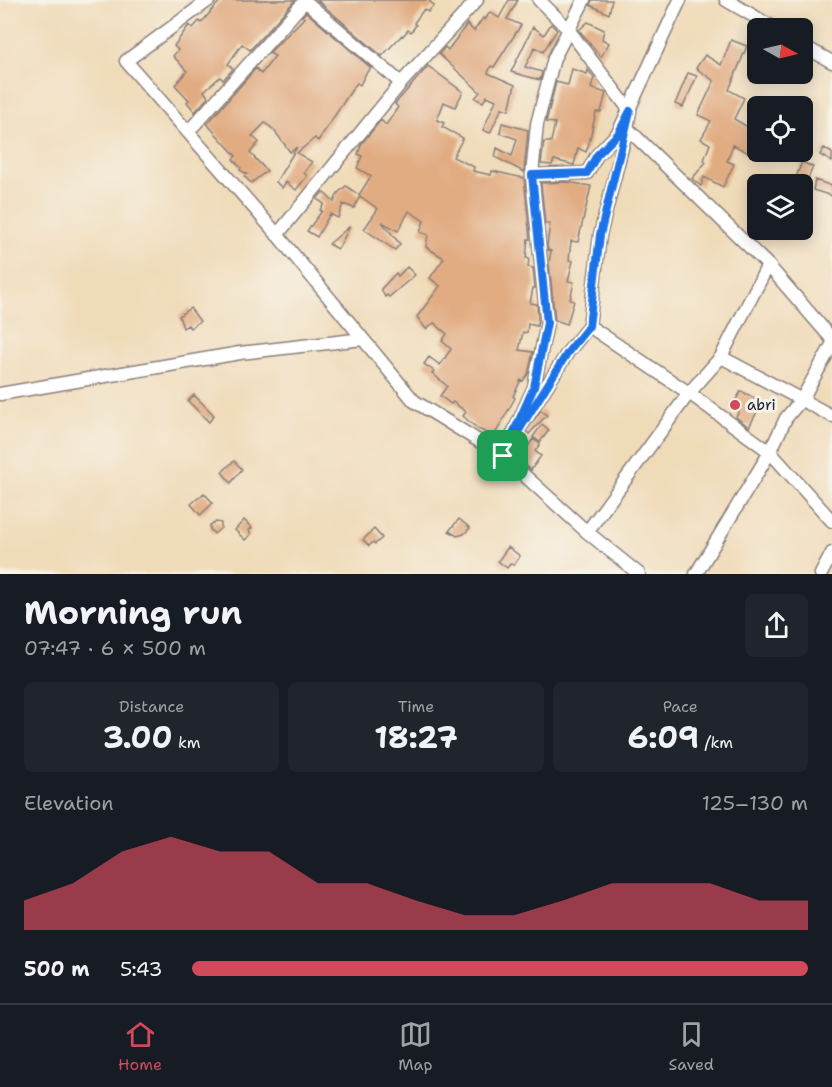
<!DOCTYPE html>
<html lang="en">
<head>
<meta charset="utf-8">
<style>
  :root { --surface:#171b24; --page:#20242c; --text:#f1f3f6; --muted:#9ea1a6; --line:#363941; --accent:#d1495b }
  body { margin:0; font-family:"Shantell Sans",sans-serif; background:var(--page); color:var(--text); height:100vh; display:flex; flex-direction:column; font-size:22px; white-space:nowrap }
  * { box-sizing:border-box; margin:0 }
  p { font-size:20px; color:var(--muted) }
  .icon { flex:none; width:33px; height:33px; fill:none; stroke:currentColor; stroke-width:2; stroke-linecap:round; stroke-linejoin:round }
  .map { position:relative; height:574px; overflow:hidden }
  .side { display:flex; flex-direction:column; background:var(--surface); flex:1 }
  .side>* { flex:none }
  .needle { width:39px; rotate:98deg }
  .fabs { position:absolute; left:747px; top:18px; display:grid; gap:12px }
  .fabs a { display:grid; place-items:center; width:66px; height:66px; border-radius:9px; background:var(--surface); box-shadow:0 3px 15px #0003; font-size:30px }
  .pin { position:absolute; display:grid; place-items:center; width:51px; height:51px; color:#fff; margin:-26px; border-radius:12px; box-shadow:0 3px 9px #0006 }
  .round { display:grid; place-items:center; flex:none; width:63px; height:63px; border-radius:9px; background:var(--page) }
  .overview { display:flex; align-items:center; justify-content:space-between; height:102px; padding:0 24px }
  h1 { font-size:33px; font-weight:700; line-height:45px }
  .figures { display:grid; grid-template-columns:repeat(3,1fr); gap:9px; height:102px; padding:6px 24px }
  .figures div { display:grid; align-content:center; border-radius:9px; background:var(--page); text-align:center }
  .figures b { font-size:30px; font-weight:700 }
  .figures small { font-size:16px; font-weight:400 }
  .figures p { font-size:16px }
  .chart { height:168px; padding:12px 24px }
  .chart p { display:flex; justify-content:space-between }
  .chart svg { width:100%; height:108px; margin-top:6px; fill:var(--accent); opacity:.7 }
  ul { padding:0 24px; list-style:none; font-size:20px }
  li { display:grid; grid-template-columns:96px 72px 1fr; align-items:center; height:45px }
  li i { height:15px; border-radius:8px; background:var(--accent) }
  .dock { display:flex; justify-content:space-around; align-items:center; height:84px; border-top:2px solid var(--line); background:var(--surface); font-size:16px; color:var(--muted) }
  .dock a { display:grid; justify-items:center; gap:3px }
  .dock .on { color:var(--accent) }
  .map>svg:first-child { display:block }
</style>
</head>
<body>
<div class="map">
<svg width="832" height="574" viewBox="0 0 832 574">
  <rect width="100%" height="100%" fill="#f7f3e8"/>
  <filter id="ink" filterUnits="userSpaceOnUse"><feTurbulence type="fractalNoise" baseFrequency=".0167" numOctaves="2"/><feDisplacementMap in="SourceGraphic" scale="12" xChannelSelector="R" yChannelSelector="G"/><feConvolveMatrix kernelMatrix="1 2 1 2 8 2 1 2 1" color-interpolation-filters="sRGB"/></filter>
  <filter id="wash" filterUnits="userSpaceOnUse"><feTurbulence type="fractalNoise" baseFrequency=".008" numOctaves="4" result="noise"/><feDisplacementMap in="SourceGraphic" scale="24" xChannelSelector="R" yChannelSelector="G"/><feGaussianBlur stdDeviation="1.35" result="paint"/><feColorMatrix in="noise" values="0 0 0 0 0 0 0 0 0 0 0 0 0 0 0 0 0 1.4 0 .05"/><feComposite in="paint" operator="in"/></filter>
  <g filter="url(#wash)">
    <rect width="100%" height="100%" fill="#f0dbb9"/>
    <g id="blocks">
      <path fill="#e1ac82" d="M221,0H295L250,50L242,44L228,64L233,69L223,80L220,77L204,91L208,97L195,112L187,102L189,100L175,85L187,71L173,56L178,50L174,46L189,25L193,28L199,21L201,23Z
        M317,0H431L430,2L434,5L428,12L424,9L414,23L416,25L411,32L408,30L403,36L402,35L382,56Z
        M509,0H518L507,19L521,25L494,67L491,66L488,73L515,85L509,110L502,108L490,133L483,130L496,100L487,96L483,102L475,98L480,92L439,54L445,47L448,50L467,24L474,31L483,18L485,20L490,12L499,18Z
        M592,0H612L609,14L590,5Z
        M306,12L371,68L366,73L360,85L357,83L351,91L318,141L315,138L297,153L312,162L304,173L307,176L296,190L286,182L282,188L276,182L297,147L290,152L274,130L265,123L252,136L259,142L250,153L267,171L251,183L244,176L247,174L240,170L241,168L233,159L236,156L207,124L256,68L261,74L275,56L269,53L304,18L302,16Z
        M588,22L604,30L602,39L609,43L601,57L579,30Z
        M551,24L557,30L543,52L535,47L525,67L542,72L540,80L511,72L533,27L544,35Z
        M731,40L747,46L729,90L744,98L734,119L758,133V137L749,153L733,145L727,161L734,164L723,187L704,177L701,186L692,179L706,162L704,160L710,144L701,139L711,121L698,115L714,81L696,68L705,55L721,65Z
        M428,66L463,92L455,107L444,102L437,120L444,123L442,127L463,138L453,157L474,167L473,171L491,175L492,171L524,178L530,239H528L526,258H529L528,267L533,268L535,288H533L530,303L537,304L538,320L537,326L528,324L527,333L523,332L519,350L533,352L528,374L523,381L521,380L513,396L515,398L494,436L478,429L463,416L466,412L453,402L451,404L440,396L447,386L432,373L434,371L424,364L429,357L440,365L451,349L442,341L447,334L434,323L426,329L417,317L440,286L430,278L444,258L426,247L428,235L420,232L424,221L409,211L398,231L382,222L400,244L395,250L364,229L378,209L360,196L354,208L343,204L338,218L330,214L317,237L307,231L322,211L320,210L324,204L317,199L323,192L334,202L338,193L346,186L359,195L371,176L357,168L362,156L358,154L362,143L381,120L386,125L398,107L395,104Z
        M572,69L587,74L588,70L594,78L591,88L606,93L601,112H596L589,143L586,152L578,148L574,165L554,160L552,165L541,164L544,142H551L555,123L546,122L556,82L568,85Z
        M688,73L697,76L683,107L675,104Z
        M502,123L528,130L524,172L495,157L497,148L512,156L517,139L500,133Z
        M824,148L832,153V162L820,155Z
        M802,162L813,167L807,181L796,177Z
        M815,180L832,186V196L813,190Z
        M567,182L591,186L578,242L571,241L569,260L573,261L568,281L574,282L570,300L574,301L567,324L555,320L549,263L551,251L548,250L547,246L550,224H545L541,183Z
        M350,226L338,249L329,244Z
        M407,267L415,275L389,297L387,295L385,297L381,289L396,273L398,276Z
        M190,308L200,321L190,328L188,325L183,328L179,316Z
        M741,391L762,402L749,427L736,417L739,411L732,407Z
        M194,395L214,415L209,422L188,401Z
        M541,410L547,415L529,434L526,431Z
        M542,424L549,430L540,442L533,437Z
        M533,439L540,444L535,451L541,456L531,470L519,459Z
        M234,461L242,469L231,483L222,472Z
        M204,493L213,503L200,515L191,504Z
        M459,519L470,528L464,534L457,536L449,531Z
        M244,520L252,528L249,530L251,534L245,540L235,530Z
        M216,522L221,523V528L214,534L210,529V525Z
        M374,529L382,538L375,544L373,542L369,546L363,540Z
        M508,547L520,556L514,565L510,564L507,568L498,561Z"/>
    </g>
  </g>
  <g filter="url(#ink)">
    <use href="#blocks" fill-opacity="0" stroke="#897e7a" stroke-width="1.5"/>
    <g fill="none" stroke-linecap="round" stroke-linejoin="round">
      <defs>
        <path id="street" d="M209,0L126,61L275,232L414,401L503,456L587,532L639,574
          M304,0L401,83
          M539,0L568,29L630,111L627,128L768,265L832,339
          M726,0L774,28
          M802,45L832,62
          M188,132L305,1
          M532,175L587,173L597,155L618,133L680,0
          M277,235L401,83L477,0
          M589,326L689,393L770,452L832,521
          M721,357L832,416
          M0,394L240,353L363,339
          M528,416L568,352L589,326L600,235L627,128
          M503,456L534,387L547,323L532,175L537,124L554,58L584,0
          M587,532L689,393L721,357L768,265
          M696,574L770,452L786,418L802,399L832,345
          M821,574L832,553"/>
      </defs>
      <use href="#street" stroke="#897e7a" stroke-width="15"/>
      <use href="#street" stroke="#fff" stroke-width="12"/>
    </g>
  </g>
  <g fill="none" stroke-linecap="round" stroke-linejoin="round" filter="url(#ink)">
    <defs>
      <path id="route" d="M630,111L600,235L589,326L568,352L503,456L534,387L547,323L532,175L587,173L597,155L618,134Z"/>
    </defs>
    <use href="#route" stroke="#fff" stroke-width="12"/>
    <use href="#route" stroke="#1a73e8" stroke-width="8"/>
  </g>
  <circle fill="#d1495b" stroke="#f7f3e8" stroke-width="2" cx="735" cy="405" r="6"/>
  <g text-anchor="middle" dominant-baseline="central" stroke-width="6" stroke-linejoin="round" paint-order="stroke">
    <g font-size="15" fill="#22223b" stroke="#f7f3e8" text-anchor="start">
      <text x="747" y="405">abri</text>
    </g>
  </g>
</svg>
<div class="fabs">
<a><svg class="needle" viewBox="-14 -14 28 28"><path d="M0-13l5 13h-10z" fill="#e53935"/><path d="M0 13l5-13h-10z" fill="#9ea1a6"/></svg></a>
<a><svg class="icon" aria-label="locate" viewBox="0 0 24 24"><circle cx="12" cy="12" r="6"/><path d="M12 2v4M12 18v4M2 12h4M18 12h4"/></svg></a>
<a><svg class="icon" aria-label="layers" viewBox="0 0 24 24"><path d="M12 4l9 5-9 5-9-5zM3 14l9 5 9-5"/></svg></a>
</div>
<div class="pin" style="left:503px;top:456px;background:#1e9e55"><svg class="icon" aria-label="arrive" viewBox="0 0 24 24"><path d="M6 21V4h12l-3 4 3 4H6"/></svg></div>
</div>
<section class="side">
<div class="overview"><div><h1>Morning run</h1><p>07:47 · 6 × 500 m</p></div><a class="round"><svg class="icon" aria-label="share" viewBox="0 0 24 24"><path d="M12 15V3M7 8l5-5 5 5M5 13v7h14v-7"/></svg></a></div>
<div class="figures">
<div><p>Distance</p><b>3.00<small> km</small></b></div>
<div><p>Time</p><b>18:27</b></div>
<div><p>Pace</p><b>6:09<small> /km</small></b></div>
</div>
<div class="chart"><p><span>Elevation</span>125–130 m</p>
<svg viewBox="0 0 160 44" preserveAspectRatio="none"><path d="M0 44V32L10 25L20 12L30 6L40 12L50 12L60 25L70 25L80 32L90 38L100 38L110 32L120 25L130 25L140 25L150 32L160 32V44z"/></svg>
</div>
<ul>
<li><b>500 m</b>5:43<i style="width:100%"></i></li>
</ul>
</section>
<nav class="dock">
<a class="on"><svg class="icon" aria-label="home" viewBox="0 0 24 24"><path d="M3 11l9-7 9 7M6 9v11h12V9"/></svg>Home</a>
<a><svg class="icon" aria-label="map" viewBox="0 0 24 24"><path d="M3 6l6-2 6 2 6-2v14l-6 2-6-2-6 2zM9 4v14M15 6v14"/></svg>Map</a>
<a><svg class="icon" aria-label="saved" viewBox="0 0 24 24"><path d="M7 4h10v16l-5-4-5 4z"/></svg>Saved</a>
</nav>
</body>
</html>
